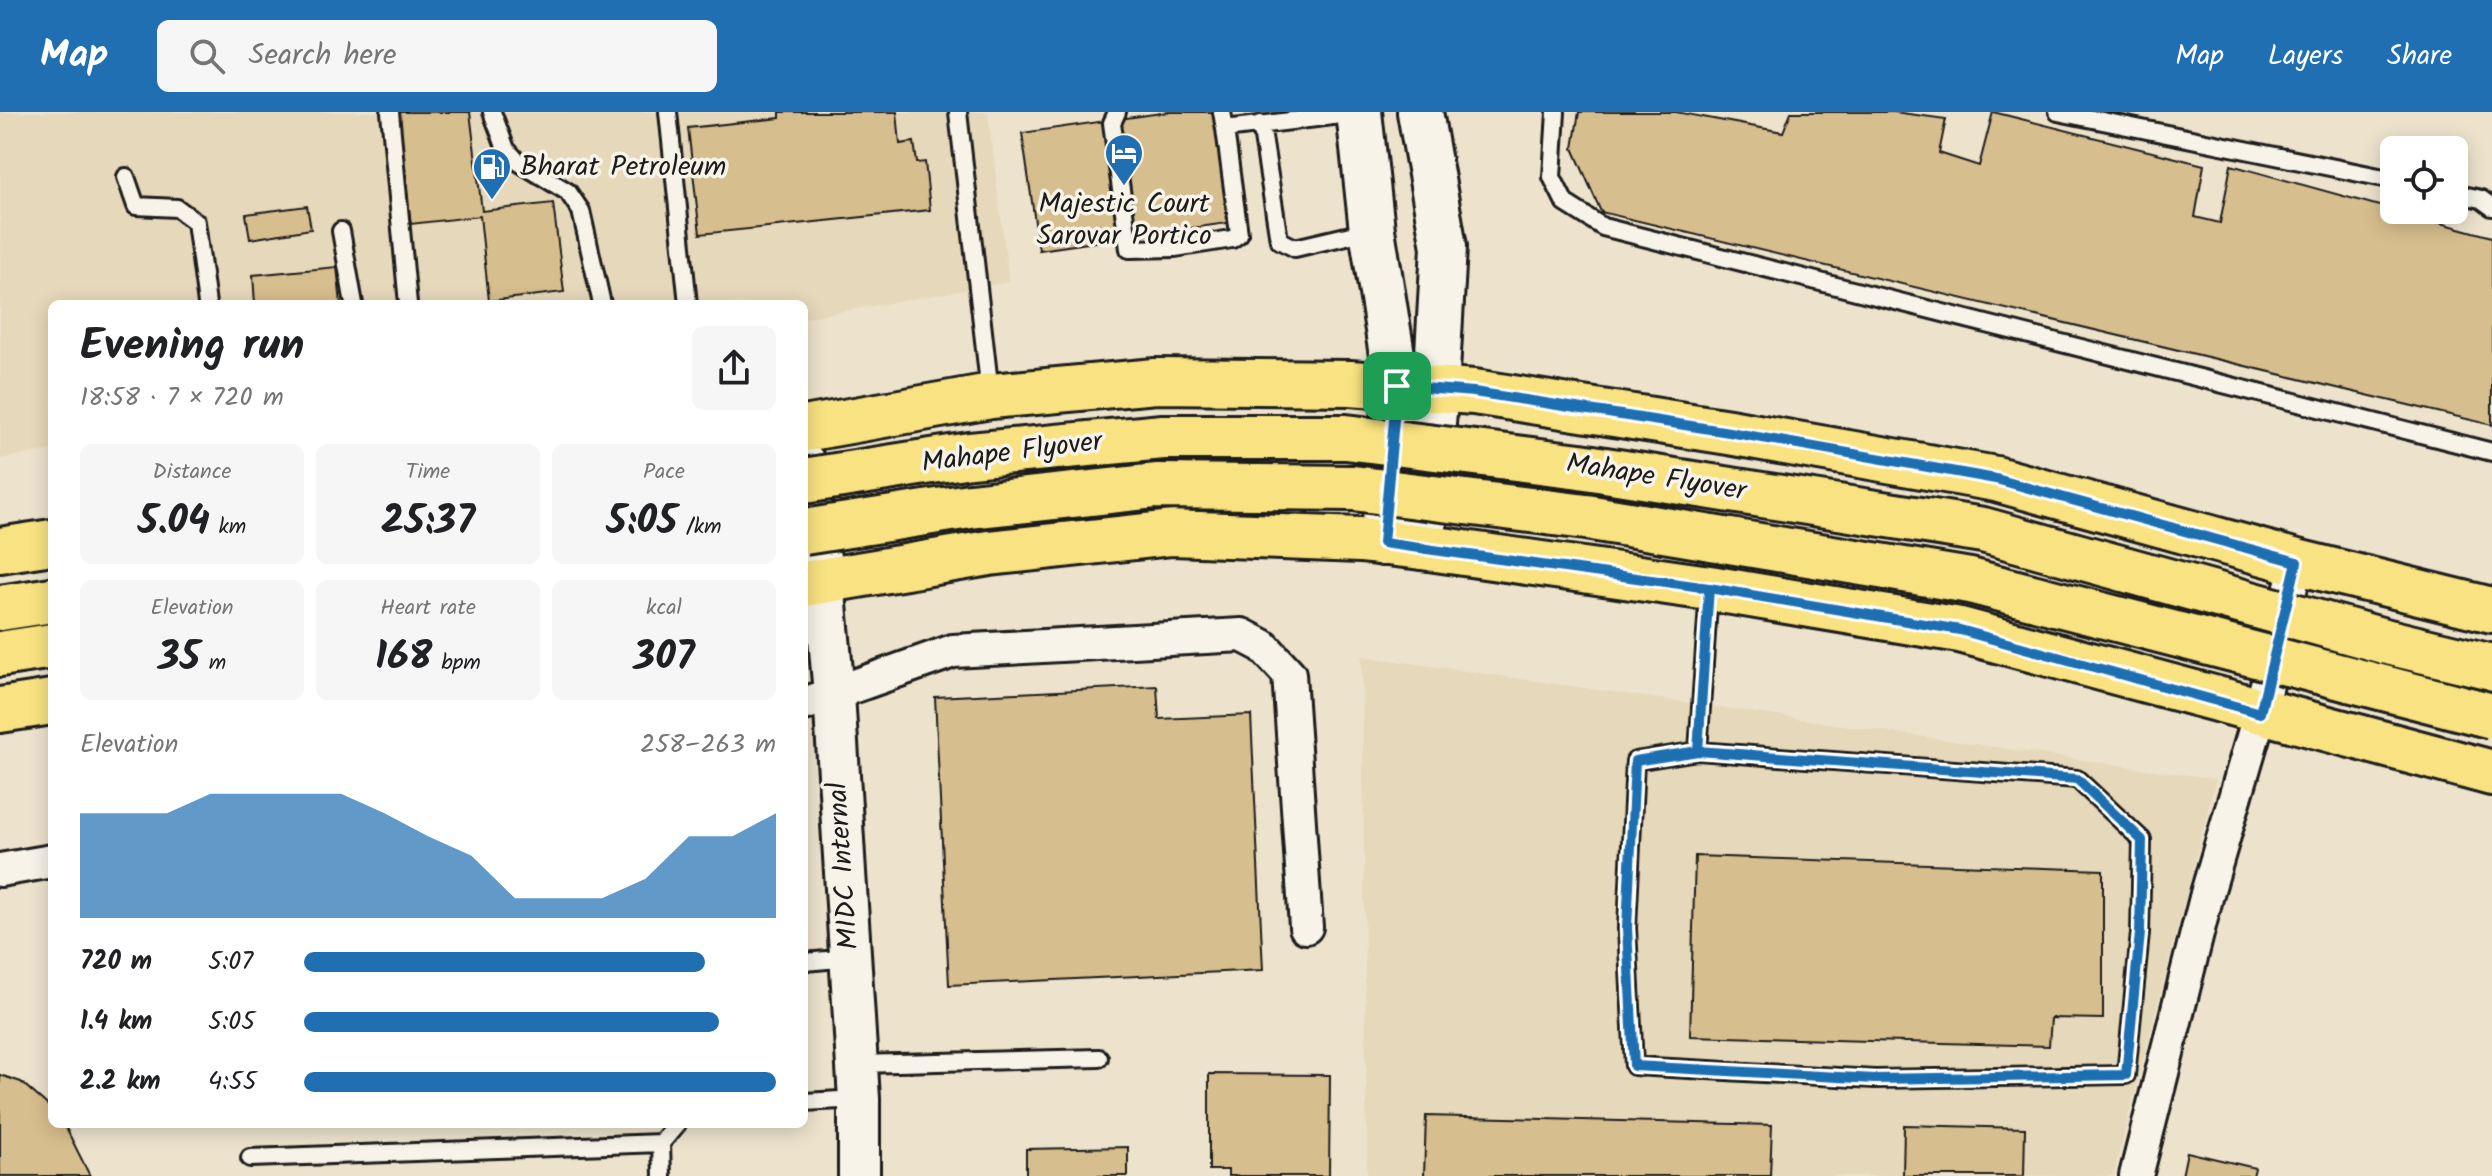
<!DOCTYPE html>
<html lang="en">
<head>
<meta charset="utf-8">
<style>
  :root { --surface:#fff; --page:#f6f6f6; --text:#202124; --muted:#757577; --accent:#1f6fb2 }
  body { margin:0; font-family:Kalam,sans-serif; background:var(--page); color:var(--text); height:100vh; display:flex; flex-direction:column; font-size:30px; white-space:nowrap }
  * { box-sizing:border-box; margin:0 }
  p { font-size:26px; color:var(--muted) }
  .icon { flex:none; width:44px; height:44px; fill:none; stroke:currentColor; stroke-width:2; stroke-linecap:round; stroke-linejoin:round }
  .map { position:relative; flex:1; overflow:hidden }
  .sheet { position:absolute; left:48px; top:188px; width:760px; height:828px; display:flex; flex-direction:column; background:var(--surface); border-radius:12px; box-shadow:0 4px 20px #0003 }
  .sheet>* { flex:none }
  .buttons { position:absolute; left:2380px; top:24px; display:grid; gap:16px }
  .buttons a { display:grid; place-items:center; width:88px; height:88px; border-radius:12px; background:var(--surface); box-shadow:0 4px 20px #0003; font-size:40px }
  .pin { position:absolute; display:grid; place-items:center; width:68px; height:68px; color:#fff; margin:-34px; border-radius:16px; box-shadow:0 4px 12px #0006 }
  .round { display:grid; place-items:center; flex:none; width:84px; height:84px; border-radius:12px; background:var(--page) }
  .summary { display:flex; align-items:center; justify-content:space-between; height:136px; padding:0 32px }
  h1 { font-size:44px; font-weight:800; line-height:60px }
  .metrics { display:grid; grid-template-columns:repeat(3,1fr); gap:12px; height:136px; padding:8px 32px }
  .metrics div { display:grid; align-content:center; border-radius:12px; background:var(--page); text-align:center }
  .metrics b { font-size:40px; font-weight:800 }
  .metrics small { font-size:22px; font-weight:400 }
  .metrics p { font-size:22px }
  .chart { height:224px; padding:16px 32px }
  .chart p { display:flex; justify-content:space-between }
  .chart svg { width:100%; height:144px; margin-top:8px; fill:var(--accent); opacity:.7 }
  ul { padding:0 32px; list-style:none; font-size:26px }
  li { display:grid; grid-template-columns:128px 96px 1fr; align-items:center; height:60px }
  li i { height:20px; border-radius:10px; background:var(--accent) }
  header { display:flex; align-items:center; gap:48px; box-sizing:border-box; height:112px; padding:0 40px; background:var(--accent); color:#fff }
  header strong { font-size:38px }
  nav { display:flex; gap:44px; margin-inline-start:auto; font-size:28px }
  .search { width:560px; height:72px; background:var(--page); display:flex; align-items:center; gap:20px; box-sizing:border-box; padding:0 28px; border-radius:12px; color:var(--muted); font-size:30px }
  .map>svg:first-child { display:block }
</style>
</head>
<body>
<header>
<strong>Map</strong>
<div class="search"><svg class="icon" aria-label="search" viewBox="0 0 24 24"><circle cx="10" cy="10" r="6"/><path d="M15 15l6 6"/></svg>Search here</div>
<nav><a>Map</a><a>Layers</a><a>Share</a></nav>
</header>
<div class="map">
<svg width="2492" height="1064" viewBox="0 0 2492 1064">
  <rect width="100%" height="100%" fill="#ede3cd"/>
  <filter id="ink" filterUnits="userSpaceOnUse"><feTurbulence type="fractalNoise" baseFrequency=".0125" numOctaves="2"/><feDisplacementMap in="SourceGraphic" scale="16" xChannelSelector="R" yChannelSelector="G"/><feConvolveMatrix kernelMatrix="1 2 1 2 8 2 1 2 1" color-interpolation-filters="sRGB"/></filter>
  <g filter="url(#ink)">
    <path fill="#e6d8ba" d="M0,0H988L1009,170L804,206V192H52V338L0,347Z
      M1362,544L2216,667L2113,1064H1367Z"/>
    <path fill="#d7be8e" stroke="#1c1c1c" stroke-width="2" d="M397,0H470L482,99L553,91L564,180L489,189L480,104L411,112Z
      M780,0H897L900,32L914,30L917,51L925,50L930,98L700,122L688,16L780,6Z
      M1168,0H1225L1241,109L1039,138L1022,21Z
      M1579,0H1676L1783,20L1791,0H1894L1946,7L1939,41L1979,54L1993,0L2204,53L2195,105L2220,111L2231,53L2492,125V313L1601,100L1573,36Z
      M307,94L311,117L250,127L246,102Z
      M337,155L341,192H255L253,163Z
      M1157,574L1159,607L1251,603L1263,858L949,873L935,585Z
      M1695,744L2103,758V907L2051,906L2049,934L1690,924Z
      M1209,962L1330,963L1329,1064H1228V1058H1209Z
      M0,963L21,970L52,997V1012H64L90,1064H0Z
      M1426,1004L1772,1013L1770,1064H1424Z
      M1904,1013L2025,1016L2024,1064H1903Z
      M1128,1035V1064H1026V1037Z
      M2187,1040L2255,1056L2253,1064H2182Z"/>
    <g fill="none" stroke-linecap="round" stroke-linejoin="round">
      <defs>
        <path id="service" d="M390,0L408,192
          M492,0L506,37L517,49L568,80L581,99L602,192
          M668,0L688,192
          M958,0L990,281
          M1117,0L1112,11L1129,137L1175,136L1232,127L1239,122L1225,17
          M1222,0L1225,17L1358,1
          M1556,0L1552,65L1565,91L1603,115L2492,340
          M2058,0L2394,68
          M1261,12L1279,128L1295,136L1372,118
          M126,65L136,94L177,96L196,110L207,192
          M2454,81L2481,87L2492,95
          M341,119L354,192
          M1698,639L2077,667L2142,728L2140,821L2126,963L1875,967L1634,954L1627,816L1635,649L1698,639L1709,478
          M804,850L850,846
          M858,952L1099,946
          M804,990L859,987
          M661,1031L662,1064
          M250,1046L661,1031L677,1012"/>
        <path id="minor" d="M804,592L953,539L1242,523L1263,534L1289,562L1306,815
          M0,758L52,749
          M2136,1064L2208,778L2260,601L2297,450"/>
        <path id="tertiary" d="M804,350L824,470L834,582L859,987V1064"/>
        <path id="secondary" d="M1359,0L1372,118L1397,274L1383,431
          M1420,0L1444,135L1436,277L1422,435"/>
        <path id="primary" d="M804,317L991,284L1156,269L1350,271L1474,280L1729,320L1996,367L2297,450L2492,498
          M0,438L52,430
          M804,472L989,441L1172,421L1360,428L1422,435L1709,476L1960,518L2492,661
          M0,496L52,488
          M0,542L52,534
          M0,598L52,590"/>
      </defs>
      <use href="#service" stroke="#1c1c1c" stroke-width="22"/>
      <use href="#minor" stroke="#1c1c1c" stroke-width="38"/>
      <use href="#tertiary" stroke="#1c1c1c" stroke-width="46"/>
      <use href="#secondary" stroke="#1c1c1c" stroke-width="50"/>
      <use href="#primary" stroke="#1c1c1c" stroke-width="50"/>
      <use href="#service" stroke="#f7f3e8" stroke-width="16"/>
      <use href="#minor" stroke="#f7f3e8" stroke-width="32"/>
      <use href="#tertiary" stroke="#f7f3e8" stroke-width="40"/>
      <use href="#secondary" stroke="#f7f3e8" stroke-width="44"/>
      <use href="#primary" stroke="#f8e281" stroke-width="44"/>
      <defs>
        <path id="primary-bridge" d="M804,369L970,343L1163,325H1346L1580,354L1983,418L2384,529L2492,555
          M804,420L970,394L1156,374L1353,376L1586,405L1970,469L2492,604"/>
      </defs>
      <use href="#primary-bridge" stroke="#1c1c1c" stroke-width="50" stroke-linecap="butt"/>
      <use href="#primary-bridge" stroke="#f8e281" stroke-width="44"/>
    </g>
  </g>
  <g fill="none" stroke-linecap="round" stroke-linejoin="round" filter="url(#ink)">
    <defs>
      <path id="route" d="M1397,274L1383,431L1709,476L1698,639L2077,667L2142,728L2140,821L2126,963L1875,967L1634,954L1627,816L1635,649L1698,639L1709,476L1960,518L2260,601L2297,450L1996,367L1729,320L1474,280L1397,274"/>
    </defs>
    <use href="#route" stroke="#fff" stroke-width="16"/>
    <use href="#route" stroke="#1f6fb2" stroke-width="10"/>
  </g>
  <defs>
    <symbol id="hotel-pin" viewBox="-11 -11 22 30"><path d="M0 17L-7.5 6A9.5 9.5 0 1 1 7.5 6Z" fill="#1f6fb2" stroke="#f7f3e8"/><path d="M-6-4.5h1.5V1H6V5H4.5V3h-9V5H-6ZM-4 0a1.8 1.8 0 1 1 3.6 0ZM.5 0V-2.5h3Q6-2.5 6 0Z" fill="#fff"/></symbol>
    <symbol id="fuel-pin" viewBox="-11 -11 22 30"><path d="M0 17L-7.5 6A9.5 9.5 0 1 1 7.5 6Z" fill="#1f6fb2" stroke="#f7f3e8"/><path d="M-5.5-6h7V0h2V4h1.3V-2.5L3-4.5l.8-.8L6-3V5H2.5V1h-1V6h-7ZM-4.2-4.7v3.2H.2V-4.7Z" fill="#fff"/></symbol>
  </defs>
  <g fill-rule="evenodd">
    <use href="#hotel-pin" x="1102" y="19" width="44" height="60"/>
    <use href="#fuel-pin" x="470" y="33" width="44" height="60"/>
  </g>
  <g text-anchor="middle" dominant-baseline="central" stroke-width="7" stroke-linejoin="round" paint-order="stroke">
    <g font-size="28" fill="#1c1c1c" stroke="#f7f3e8" text-anchor="start">
      <text x="520" y="55">Bharat Petroleum</text>
      <text x="1124" y="92" text-anchor="middle">Majestic Court<tspan x="1124" dy="32">Sarovar Portico</tspan></text>
    </g>
    <g font-size="28" fill="#1c1c1c" stroke="#f7f3e8">
      <text transform="translate(1012 341) rotate(-7)">Mahape Flyover</text>
      <text transform="translate(1656 366) rotate(9)">Mahape Flyover</text>
      <text transform="translate(844 754) rotate(-94)">MIDC Internal</text>
    </g>
  </g>
</svg>
<div class="buttons">
<a><svg class="icon" aria-label="locate" viewBox="0 0 24 24"><circle cx="12" cy="12" r="6"/><path d="M12 2v4M12 18v4M2 12h4M18 12h4"/></svg></a>
</div>
<div class="pin" style="left:1397px;top:274px;background:#1e9e55"><svg class="icon" aria-label="arrive" viewBox="0 0 24 24"><path d="M6 21V4h12l-3 4 3 4H6"/></svg></div>
<section class="sheet">
<div class="summary"><div><h1>Evening run</h1><p>18:58 · 7 × 720 m</p></div><a class="round"><svg class="icon" aria-label="share" viewBox="0 0 24 24"><path d="M12 15V3M7 8l5-5 5 5M5 13v7h14v-7"/></svg></a></div>
<div class="metrics">
<div><p>Distance</p><b>5.04<small> km</small></b></div>
<div><p>Time</p><b>25:37</b></div>
<div><p>Pace</p><b>5:05<small> /km</small></b></div>
</div>
<div class="metrics">
<div><p>Elevation</p><b>35<small> m</small></b></div>
<div><p>Heart rate</p><b>168<small> bpm</small></b></div>
<div><p>kcal</p><b>307</b></div>
</div>
<div class="chart"><p><span>Elevation</span>258–263 m</p>
<svg viewBox="0 0 160 44" preserveAspectRatio="none"><path d="M0 44V12L10 12L20 12L30 6L40 6L50 6L60 6L70 12L80 19L90 25L100 38L110 38L120 38L130 32L140 19L150 19L160 12V44z"/></svg>
</div>
<ul>
<li><b>720 m</b>5:07<i style="width:85%"></i></li>
<li><b>1.4 km</b>5:05<i style="width:88%"></i></li>
<li><b>2.2 km</b>4:55<i style="width:100%"></i></li>
</ul>
</section>
</div>
</body>
</html>
